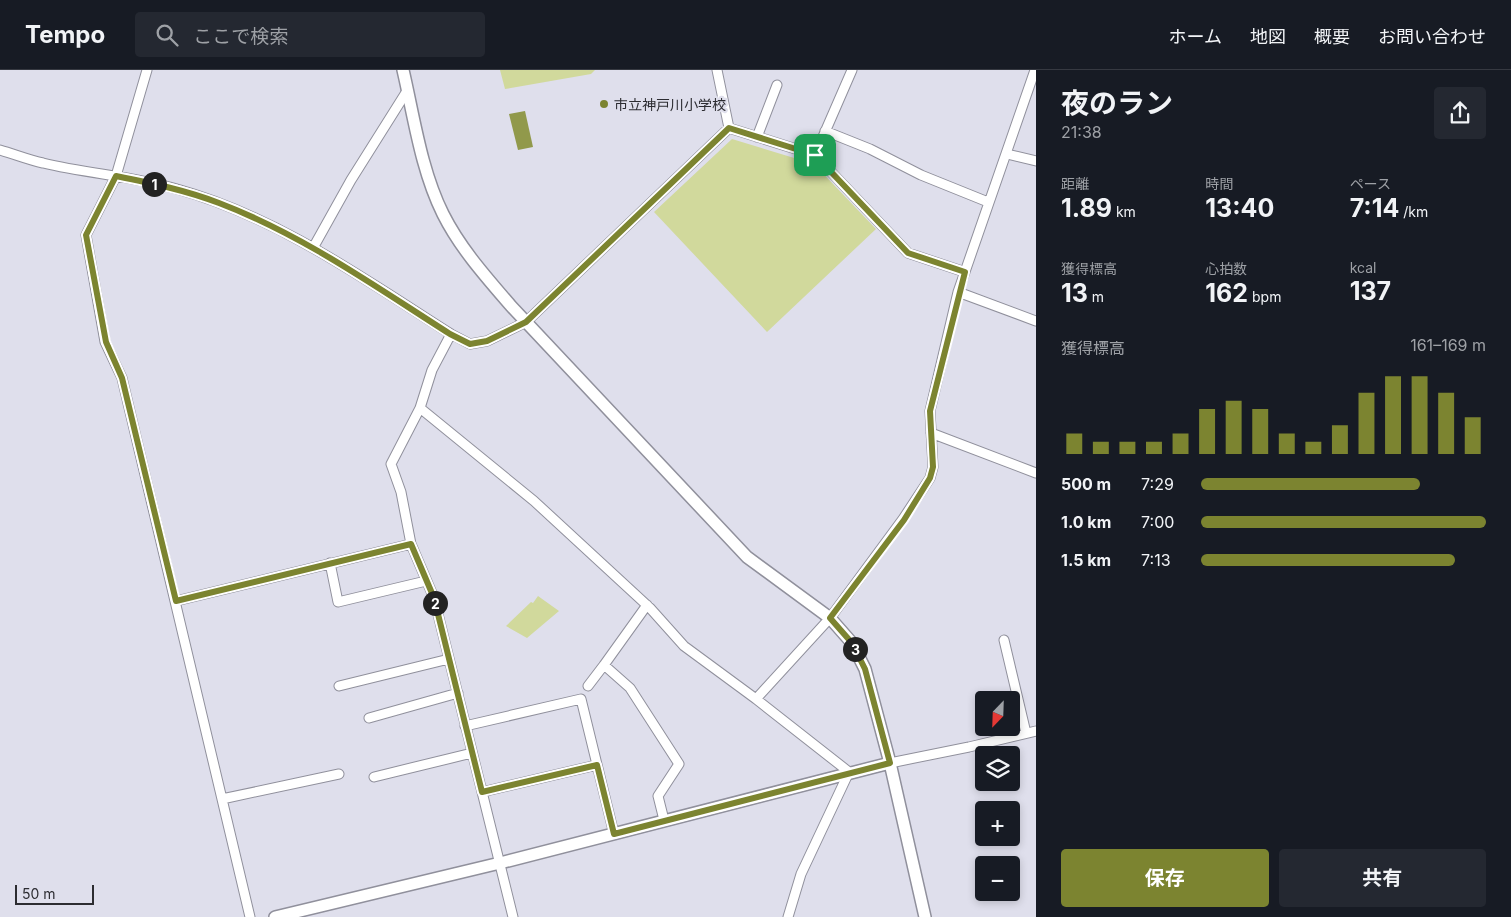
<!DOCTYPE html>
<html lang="ja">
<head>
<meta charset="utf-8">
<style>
  :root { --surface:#171b24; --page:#242831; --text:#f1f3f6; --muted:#9ea1a6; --line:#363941; --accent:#7c8430 }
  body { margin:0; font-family:Inter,"Noto Sans JP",sans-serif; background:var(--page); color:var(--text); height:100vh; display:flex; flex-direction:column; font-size:19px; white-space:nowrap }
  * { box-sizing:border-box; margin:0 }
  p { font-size:16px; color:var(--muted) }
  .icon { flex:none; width:28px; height:28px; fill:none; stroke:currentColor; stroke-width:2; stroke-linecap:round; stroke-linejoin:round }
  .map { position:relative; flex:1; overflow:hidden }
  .side { display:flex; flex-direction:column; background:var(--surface); width:475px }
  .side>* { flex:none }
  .needle { width:32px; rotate:203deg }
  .controls { position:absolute; left:975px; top:621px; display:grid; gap:10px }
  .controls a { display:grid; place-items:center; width:45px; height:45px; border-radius:5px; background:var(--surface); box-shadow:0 2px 8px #0003; font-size:25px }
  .scale { position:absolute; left:15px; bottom:12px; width:79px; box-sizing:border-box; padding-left:5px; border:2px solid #2c2c31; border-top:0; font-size:14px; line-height:18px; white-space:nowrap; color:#2c2c31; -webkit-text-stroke:4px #dfdfec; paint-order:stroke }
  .pin { position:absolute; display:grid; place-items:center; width:42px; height:42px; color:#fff; margin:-21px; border-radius:10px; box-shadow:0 2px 8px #0006 }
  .km { position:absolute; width:25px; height:25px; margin:-12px; border-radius:50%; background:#222; color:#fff; font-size:14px; line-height:25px; text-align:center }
  .round { display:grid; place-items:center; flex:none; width:52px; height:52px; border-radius:5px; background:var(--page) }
  .summary { display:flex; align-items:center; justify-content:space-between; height:85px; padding:0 25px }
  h1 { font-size:28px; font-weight:700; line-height:38px }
  .figures { display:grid; grid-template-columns:repeat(3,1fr); gap:8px; height:85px; padding:5px 25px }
  .figures div { display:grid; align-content:center }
  .figures b { font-size:25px; font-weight:700 }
  .figures small { font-size:14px; font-weight:400 }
  .figures p { font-size:14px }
  .chart { height:140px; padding:10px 25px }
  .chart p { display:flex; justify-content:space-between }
  .chart svg { width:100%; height:90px; margin-top:5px; stroke:var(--accent); stroke-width:6 }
  .cta { display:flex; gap:10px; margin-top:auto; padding:10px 25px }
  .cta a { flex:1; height:58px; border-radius:5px; background:var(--accent); color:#fff; font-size:20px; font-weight:700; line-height:58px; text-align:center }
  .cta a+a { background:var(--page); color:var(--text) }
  ul { padding:0 25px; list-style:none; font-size:16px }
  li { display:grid; grid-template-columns:80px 60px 1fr; align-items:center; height:38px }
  li i { height:12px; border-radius:6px; background:var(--accent) }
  header { display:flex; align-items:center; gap:30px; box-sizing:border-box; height:70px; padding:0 25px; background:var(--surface); border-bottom:1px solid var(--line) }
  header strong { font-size:24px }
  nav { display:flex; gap:28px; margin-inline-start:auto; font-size:18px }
  .search { width:350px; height:45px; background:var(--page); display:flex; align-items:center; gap:12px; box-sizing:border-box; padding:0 18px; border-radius:5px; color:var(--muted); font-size:19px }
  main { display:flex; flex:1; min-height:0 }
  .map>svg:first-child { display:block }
</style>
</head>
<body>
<header>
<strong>Tempo</strong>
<div class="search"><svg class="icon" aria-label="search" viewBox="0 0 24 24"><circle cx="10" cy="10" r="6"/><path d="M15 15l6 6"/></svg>ここで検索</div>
<nav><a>ホーム</a><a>地図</a><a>概要</a><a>お問い合わせ</a></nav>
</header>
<main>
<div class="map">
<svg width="1036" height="847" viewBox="0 0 1036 847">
  <rect width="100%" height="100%" fill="#dfdfec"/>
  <path fill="#d1d99c" d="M500,0H595L591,4L505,19Z
    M732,69L814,94L876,159L767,262L654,142Z
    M538,526L559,541L527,568L506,556L531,532L533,533Z"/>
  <path fill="#91994b" d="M525,41L533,77L518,80L509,44Z"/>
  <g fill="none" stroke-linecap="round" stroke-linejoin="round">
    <defs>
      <path id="street" d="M147,0L116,106L86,165L105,272L122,308L250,847
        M717,0L729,58
        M825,61L870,79L921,105L988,132
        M757,67L777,15
        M0,80C14,84 29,90 43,93C88,104 134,106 177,119C278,147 364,209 451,264L470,274L487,271L526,252L729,58L815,85L908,183L965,202
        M1007,84L1036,91
        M815,85L852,0
        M313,178L351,110L407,21
        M958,222L1036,251
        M451,264L432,300L420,338L391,394L401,422L411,474L434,528L513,847
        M420,338L534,431L650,538L684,576L756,629L849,702L801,804L788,847
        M931,363L1036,403
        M330,493L338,532L426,511
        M176,531L411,474
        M1004,570L1026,663
        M604,595L647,535
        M339,616L449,589
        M588,616L604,595L630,618L679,694L658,726L664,750
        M756,629L830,548L903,449L930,408L933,397L930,341L958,222L1035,0
        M369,648L458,623
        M465,656L581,629L614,764
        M890,693L969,677L1036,661
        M374,707L472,683
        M482,722L597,695
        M222,729L339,704"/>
      <path id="secondary" d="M403,0C414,47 421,100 443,144C460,178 486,207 511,236L747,487L830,548L852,573L865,599L890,693L925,847
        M275,847L500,793L890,693"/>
    </defs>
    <use href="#street" stroke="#90909c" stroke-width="11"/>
    <use href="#secondary" stroke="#90909c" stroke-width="14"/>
    <use href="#street" stroke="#fff" stroke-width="9"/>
    <use href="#secondary" stroke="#fff" stroke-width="11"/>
  </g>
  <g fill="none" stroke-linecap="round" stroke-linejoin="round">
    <defs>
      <path id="route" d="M729,58L815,85L908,183L965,202L930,341L933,397L930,408L904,450L830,548L852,573L865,599L890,693L614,764L597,695L482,722L434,528L411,474L176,531L122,308L106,272L86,165L116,106C151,113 185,120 219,133C303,165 376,217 450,264L470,274L487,271L526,252Z"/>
    </defs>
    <use href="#route" stroke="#fff" stroke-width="10"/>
    <use href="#route" stroke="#7c8430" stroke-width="6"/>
  </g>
  <circle fill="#7c8430" stroke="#dfdfec" stroke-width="2" cx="604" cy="34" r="5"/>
  <g text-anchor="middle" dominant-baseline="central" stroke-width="4.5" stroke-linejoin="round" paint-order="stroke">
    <g font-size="14" fill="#2c2c31" stroke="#dfdfec" text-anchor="start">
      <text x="614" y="34">市立神戸川小学校</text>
    </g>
  </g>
</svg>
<div class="controls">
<a><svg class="needle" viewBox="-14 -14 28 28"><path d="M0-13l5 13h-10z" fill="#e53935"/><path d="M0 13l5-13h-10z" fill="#9ea1a6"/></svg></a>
<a><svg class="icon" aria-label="layers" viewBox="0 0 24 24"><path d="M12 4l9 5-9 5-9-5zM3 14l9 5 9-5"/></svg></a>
<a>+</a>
<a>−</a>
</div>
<div class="scale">50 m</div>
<div class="pin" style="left:815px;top:85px;background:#1e9e55"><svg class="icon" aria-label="arrive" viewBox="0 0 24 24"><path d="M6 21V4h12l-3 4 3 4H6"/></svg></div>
<b class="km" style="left:154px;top:114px">1</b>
<b class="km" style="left:435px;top:533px">2</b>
<b class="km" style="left:855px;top:579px">3</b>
</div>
<section class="side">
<div class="summary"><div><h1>夜のラン</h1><p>21:38</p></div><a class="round"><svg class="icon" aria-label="share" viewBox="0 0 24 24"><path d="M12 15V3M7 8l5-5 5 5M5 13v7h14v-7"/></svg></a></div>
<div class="figures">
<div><p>距離</p><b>1.89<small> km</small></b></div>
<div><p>時間</p><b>13:40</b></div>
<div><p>ペース</p><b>7:14<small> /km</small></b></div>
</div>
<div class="figures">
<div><p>獲得標高</p><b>13<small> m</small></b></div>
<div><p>心拍数</p><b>162<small> bpm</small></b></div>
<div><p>kcal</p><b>137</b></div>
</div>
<div class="chart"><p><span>獲得標高</span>161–169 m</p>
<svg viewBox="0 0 160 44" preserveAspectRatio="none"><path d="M5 44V34M15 44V38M25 44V38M35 44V38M45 44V34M55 44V22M65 44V18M75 44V22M85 44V34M95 44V38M105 44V30M115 44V14M125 44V6M135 44V6M145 44V14M155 44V26"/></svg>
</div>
<ul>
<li><b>500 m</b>7:29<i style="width:77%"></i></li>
<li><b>1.0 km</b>7:00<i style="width:100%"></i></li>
<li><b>1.5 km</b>7:13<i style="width:89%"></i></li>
</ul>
<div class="cta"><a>保存</a><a>共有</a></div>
</section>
</main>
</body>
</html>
